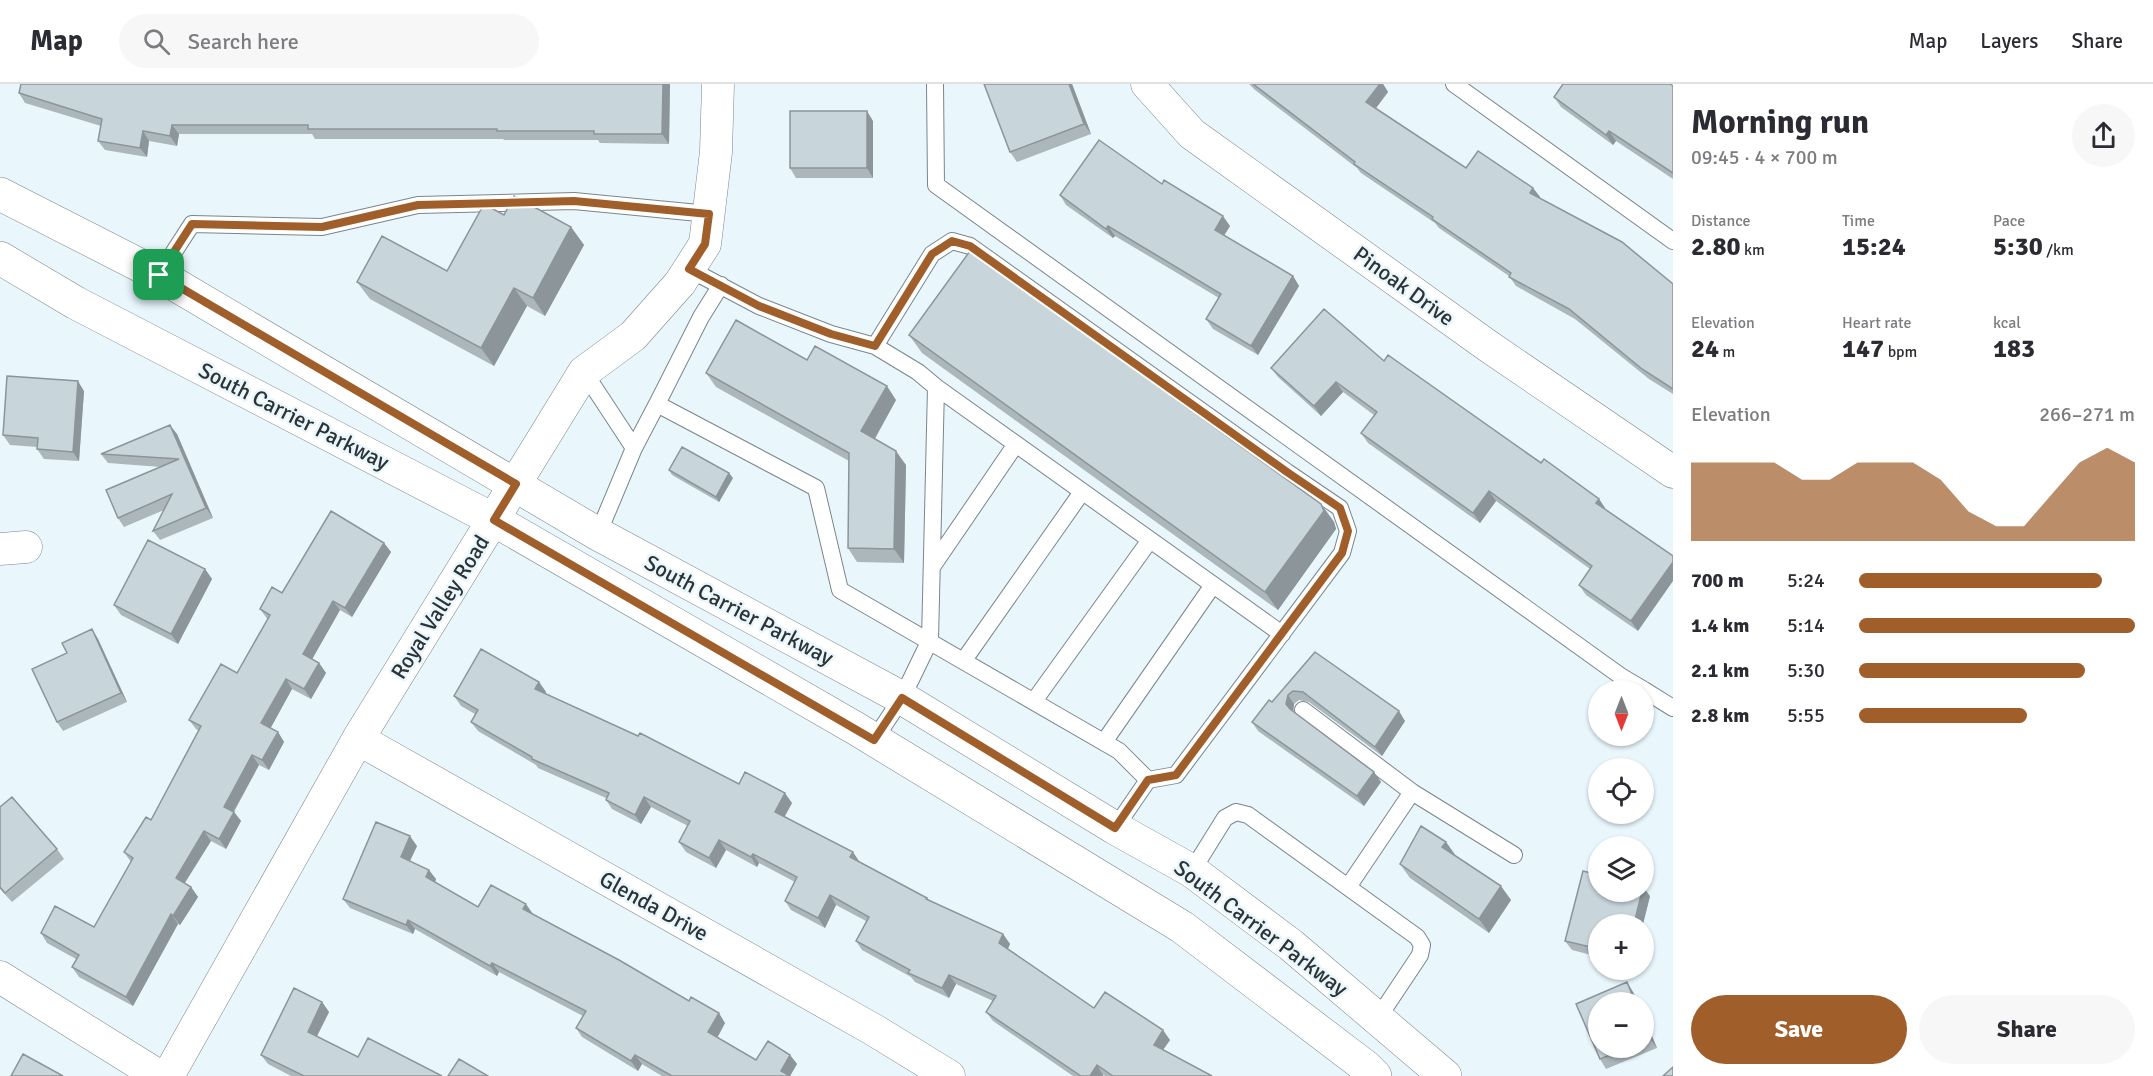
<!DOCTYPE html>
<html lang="en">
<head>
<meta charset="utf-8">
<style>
  :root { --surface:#fff; --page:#f7f7f7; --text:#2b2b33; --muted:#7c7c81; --line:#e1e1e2; --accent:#a05e2b }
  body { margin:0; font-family:Signika,sans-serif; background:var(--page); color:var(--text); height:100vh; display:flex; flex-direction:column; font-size:22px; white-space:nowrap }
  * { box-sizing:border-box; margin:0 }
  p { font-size:20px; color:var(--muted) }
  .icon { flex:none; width:33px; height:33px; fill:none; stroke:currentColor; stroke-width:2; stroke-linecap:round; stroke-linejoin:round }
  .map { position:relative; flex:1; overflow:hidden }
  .side { display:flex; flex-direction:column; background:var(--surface); width:480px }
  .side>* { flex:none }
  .needle { width:39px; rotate:180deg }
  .fabs { position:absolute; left:1588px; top:596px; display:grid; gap:12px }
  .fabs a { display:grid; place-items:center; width:66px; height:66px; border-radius:50%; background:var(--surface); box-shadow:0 2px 4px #0004; font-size:30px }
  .pin { position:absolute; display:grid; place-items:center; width:51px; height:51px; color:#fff; margin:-26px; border-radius:12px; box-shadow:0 3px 9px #0006 }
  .round { display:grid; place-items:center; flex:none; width:63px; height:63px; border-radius:32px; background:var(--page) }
  .head { display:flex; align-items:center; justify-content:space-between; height:102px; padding:0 18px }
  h1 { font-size:33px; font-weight:700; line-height:45px }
  .stats { display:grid; grid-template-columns:repeat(3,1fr); gap:9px; height:102px; padding:6px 18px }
  .stats div { display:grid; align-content:center }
  .stats b { font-size:26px; font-weight:700 }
  .stats small { font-size:16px; font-weight:400 }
  .stats p { font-size:16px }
  .chart { height:168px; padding:12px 18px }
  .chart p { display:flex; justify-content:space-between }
  .chart svg { width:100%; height:108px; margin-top:6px; fill:var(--accent); opacity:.7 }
  .button { display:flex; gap:12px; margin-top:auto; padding:12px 18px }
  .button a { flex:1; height:69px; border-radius:36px; background:var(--accent); color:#fff; font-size:24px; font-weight:700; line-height:69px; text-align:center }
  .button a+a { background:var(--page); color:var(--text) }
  ul { padding:0 18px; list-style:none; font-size:20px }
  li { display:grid; grid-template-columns:96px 72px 1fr; align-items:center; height:45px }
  li i { height:15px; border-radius:8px; background:var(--accent) }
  header { display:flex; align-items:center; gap:36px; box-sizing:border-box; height:84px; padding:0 30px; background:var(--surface); border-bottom:2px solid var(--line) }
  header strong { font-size:28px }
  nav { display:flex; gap:33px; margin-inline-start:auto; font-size:21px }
  .search { width:420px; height:54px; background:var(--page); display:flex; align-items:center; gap:15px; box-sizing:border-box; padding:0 21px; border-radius:33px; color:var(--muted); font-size:22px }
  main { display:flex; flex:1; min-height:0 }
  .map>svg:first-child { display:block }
</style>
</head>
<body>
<header>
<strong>Map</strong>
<div class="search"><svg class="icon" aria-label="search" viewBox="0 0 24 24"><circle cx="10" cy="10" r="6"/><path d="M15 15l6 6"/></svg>Search here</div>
<nav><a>Map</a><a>Layers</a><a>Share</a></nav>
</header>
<main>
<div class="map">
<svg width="1673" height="992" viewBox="0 0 1673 992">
  <rect width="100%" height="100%" fill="#e9f7fd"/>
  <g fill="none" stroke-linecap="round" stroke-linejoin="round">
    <defs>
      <path id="lane" d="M935,0L936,101L1622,593L1644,606
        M1454,0L1673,157
        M689,185L759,222L831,250L875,262L932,170L952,157L970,162L1287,388L1340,424L1348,447L1342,469L1176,691L1148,696L1115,744
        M159,191L192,140L322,143L418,121L574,117L709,130
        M584,288L634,364L598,450
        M936,303L1282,550
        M657,320L701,233L721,201
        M634,364L657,320L816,404L840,506L1119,667L1148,696
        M932,483L1016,360
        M964,576L1082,408
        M1644,606L1673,624
        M1034,617L1150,456
        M1303,626L1412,708L1348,803
        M874,656L902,614L930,556L936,303L918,288L875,262
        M1104,658L1213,501
        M1412,708L1514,771
        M1192,787L1225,734L1236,728L1248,731L1417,853L1422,861L1420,871L1378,934"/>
      <path id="street" d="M1147,0L1192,50L1488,262L1673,388
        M0,465L26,463
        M358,655L874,946L949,992
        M0,893L159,992
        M168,992L358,655L584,288L633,252L680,199L705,160L716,68L718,0"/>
      <path id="secondary" d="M0,110L159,191L598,450L902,614L1115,744L1192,787L1291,861L1445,992
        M0,174L76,219L494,436L855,644L1182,843L1366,983L1375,992"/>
    </defs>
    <use href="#lane" stroke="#7a868c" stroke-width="18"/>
    <use href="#street" stroke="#7a868c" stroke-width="33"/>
    <use href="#secondary" stroke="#7a868c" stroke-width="34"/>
    <use href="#lane" stroke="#fff" stroke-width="16"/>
    <use href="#street" stroke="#fff" stroke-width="32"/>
    <use href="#secondary" stroke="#fff" stroke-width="33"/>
  </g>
  <path fill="#acb7bc" d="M21,0H670L669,60L600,59L598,56H504L503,55H315L312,50H179L177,62L149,57L147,73L105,66L98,57L101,42L25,19L19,9Z
    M1072,0L1091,50L1017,78L1010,68Z
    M1249,0H1383L1388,8L1376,24L1466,84L1533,104L1540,113L1539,114L1673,200V310L1649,295L1575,235L1516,202L1509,192L1439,144L1435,139L1361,89L1357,84L1255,6Z
    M1673,2V95L1616,57L1613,61L1561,23L1554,13Z
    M873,37V94H796L790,84Z
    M1162,100L1230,142L1224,151L1293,192L1299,202L1258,271L1213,245L1206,235L1219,214L1115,152L1113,154L1066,121L1060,111Z
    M504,131L571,143L584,161L545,232L527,222L494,282L370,215L357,198L447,187Z
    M909,251L1321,420L1334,438L1336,445L1278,526L922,269Z
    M807,276L896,316L875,355L906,381L904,479L857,478L848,464L849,377L716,303L706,289Z
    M1384,277L1599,415L1605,424V425L1638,547L1586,511L1579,501L1590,485L1496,417L1480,439L1368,359L1361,349L1374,331L1343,308L1321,332L1278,293L1271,284Z
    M84,307L79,377L44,375L37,365L38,363L10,361L3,351Z
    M177,350L213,434L160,456L153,447L164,426L124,443L118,434L161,383L108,379L101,370Z
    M669,386L733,394L719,418L672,391Z
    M384,459L391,468L352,533L340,526L312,575L319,579L326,589L311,615L292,605L270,644L278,648L284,658L269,686L259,681L234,728L241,737L226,765L211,757L185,799L191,803L198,813L180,841L178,840L133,922L79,893L72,883L76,875L47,859L41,849L94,843L131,778L124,768L151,736L199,647L196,645L189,636L237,589L268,536L260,525L282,509Z
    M205,485L212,495L178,560L121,531L114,521Z
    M92,545L98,555L127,618L63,647L57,638Z
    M1315,568L1405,637L1382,672L1309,618L1299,616L1294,620L1293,627L1374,688L1381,698L1364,722L1258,647L1252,638L1272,618Z
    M539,598L546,608L545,610L739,700L792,719L785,732L859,777L927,814L929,817L1003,850L1010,860L1008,865L1094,924L1170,956L1163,966L1212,992H1105L1103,991V992H1073L993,937L986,928L993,917L956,900L949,914L915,898L911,893L862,866L856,857L866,837L836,821L825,844L791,826L785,817L795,798L759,779L757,783L726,766L716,784L686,768L679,758L688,742L651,723L641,740L612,725L606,716V714L538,684L536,681L478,647L471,638L475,630L461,622L454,612Z
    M0,723L57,765L64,775L12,818L0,805Z
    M1446,758L1455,772L1511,816L1489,849L1410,794L1400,780Z
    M417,762L410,777L436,795L435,798L478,823L533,830L725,939L717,954L756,976L790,971L797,980L790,992H662L642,980L638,987L582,953L576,944L583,932L499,888L497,892L415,845L413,850L350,824L343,815Z
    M1650,812L1643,840H1599V873L1572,866L1565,857Z
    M1627,898L1633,908L1638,918H1599V963H1644V933L1657,964L1606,985L1600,975L1576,920Z
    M322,918L329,928L317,952L358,973L442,992H291L268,980L261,971Z"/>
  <path fill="#8c9599" d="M663,0H670L669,60L662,50Z
    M1069,0H1072L1091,50L1084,40Z
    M1380,0H1383L1388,8L1373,28L1366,18Z
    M867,27L873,37V94L867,84Z
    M172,41L179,50L177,62L170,52Z
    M143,47L149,57L147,73L140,64Z
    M1609,47L1616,57L1613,61L1606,51Z
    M1533,104L1540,113L1536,118L1530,109Z
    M1223,132L1230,142L1222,155L1215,146Z
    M1108,142L1115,152L1113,154L1106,145Z
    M571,143L584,161L545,232L533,214Z
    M1293,192L1299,202L1258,271L1251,262Z
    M514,204L527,222L494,282L481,264Z
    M78,297L84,307L79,377L73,368Z
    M1336,298L1343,308L1321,332L1314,322Z
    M887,302L896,316L871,361L861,347Z
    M170,341L177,350L213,434L206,424Z
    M896,367L906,381L904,479L894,465Z
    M729,389L733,394L719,418L716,413Z
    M1489,407L1496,417L1480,439L1473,429Z
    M1599,415L1605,424L1602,428L1596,419Z
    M1321,420L1334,438L1336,445L1278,526L1265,508Z
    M384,459L391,468L352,533L345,524Z
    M1673,478V497L1638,547L1631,537Z
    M205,485L212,495L178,560L171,550Z
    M333,517L340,526L310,579L303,570Z
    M92,545L98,555L127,618L121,609Z
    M319,579L326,589L311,615L304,605Z
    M286,595L292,605L268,649L261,639Z
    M539,598L546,608L542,615L535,605Z
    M1288,611L1294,620L1293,630L1286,620Z
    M1399,627L1405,637L1382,672L1375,663Z
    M278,648L284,658L269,686L262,676Z
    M252,671L259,681L231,732L224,723Z
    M1374,688L1381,698L1364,722L1357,712Z
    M785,709L792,719L782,737L775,728Z
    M644,713L651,723L641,740L635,731Z
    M234,728L241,737L226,765L219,755Z
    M204,747L211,757L182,803L176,794Z
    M410,752L417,762L407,783L401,773Z
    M719,756L726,766L716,784L709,774Z
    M1446,758L1456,772L1442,763Z
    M853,768L859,777L850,773Z
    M753,770L759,779L757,783L751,773Z
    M429,786L436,795L433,803L426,793Z
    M1501,802L1511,816L1489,849L1479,835Z
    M191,803L198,813L180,841L173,832Z
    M1644,804L1650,812L1643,840H1634L1642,807H1644Z
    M830,811L836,821L825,844L818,834Z
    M526,820L533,830L523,825Z
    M171,830L178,840L133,922L126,913Z
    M408,836L415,845L413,850L406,841Z
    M1003,850L1010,860L1006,868L999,859Z
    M492,879L499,888L497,892L490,882Z
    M949,891L956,900L949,914L942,904Z
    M1627,898L1633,908L1638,918H1635Z
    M322,918L329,928L314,958L308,948Z
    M719,929L725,939L715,958L708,948Z
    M1644,933L1657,964L1650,955L1644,940Z
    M1163,946L1170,956L1160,970L1154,961Z
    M635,971L642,980L638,987L631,977Z
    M790,971L797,980L790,992L781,987Z
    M1097,981L1103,991V992H1090Z"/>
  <path fill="#c8d5db" stroke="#8c9599" stroke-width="1.5" d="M21,0H663L662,50H594V47H497V45H308V41H172L170,52L143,47L140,64L98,57L102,35L19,9Z
    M984,0H1069L1084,40L1010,68Z
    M1253,0H1380L1366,18L1466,84L1478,67L1533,104L1530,109L1622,158L1673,200V305L1642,285L1569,225L1509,193L1511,189L1432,135L1433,133L1354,80L1355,78Z
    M1563,0H1670L1673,2V89L1609,47L1606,51L1554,13Z
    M790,27H867V84H790Z
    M1099,56L1162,100L1164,96L1223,132L1215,146L1293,192L1251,262L1206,235L1221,210L1108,142L1106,145L1060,111Z
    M514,112L571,143L533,214L514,204L481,264L357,198L382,152L447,187L484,120L504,131Z
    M970,167L1321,420L1324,427L1265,508L909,251Z
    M1324,225L1384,277L1388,271L1541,379L1544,375L1599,415L1596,419L1673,472V478L1631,537L1579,501L1592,482L1489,407L1473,429L1361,349L1377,328L1336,298L1314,322L1271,284Z
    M736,236L807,276L815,262L887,302L861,347L896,367L894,465L848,464L849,369L706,289Z
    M7,292L78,297L73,368L37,365L38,354L3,351Z
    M170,341L206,424L153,447L172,410L118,434L106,406L179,375L101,370Z
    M682,363L729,389L716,413L669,386Z
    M331,427L384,459L345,524L333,517L303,570L319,579L304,605L286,595L261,639L278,648L262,676L252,671L224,723L234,728L219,755L204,747L176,794L191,803L173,832L171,830L126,913L72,883L79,871L41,849L55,822L94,843L133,774L124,768L146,733L151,736L201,642L189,636L221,580L237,589L270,531L260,525L272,503L282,509Z
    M148,456L205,485L171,550L114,521Z
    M92,545L121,609L57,638L32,585L67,569L62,559Z
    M481,565L539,598L535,605L638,652L640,649L739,700L745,688L785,709L775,728L853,768L850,773L927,814L926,815L1003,850L999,859L1094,924L1105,908L1163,946L1154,961L1212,992H1113L1097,981L1090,992H1081L986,928L996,912L949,891L942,904L908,889L910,886L856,857L869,833L830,811L818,834L785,817L797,793L753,770L751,773L719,756L709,774L679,758L690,737L644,713L635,731L606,716L609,709L532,675V673L471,638L478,626L454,612Z
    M1315,568L1399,627L1375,663L1303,608L1293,607L1288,611L1286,620L1290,625L1374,688L1357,712L1252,638L1269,616L1272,618Z
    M12,713L57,765L5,809L0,803V723Z
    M376,738L410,752L401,773L429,786L426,793L478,823L491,801L526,820L523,825L619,876L689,917L691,913L719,929L708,948L756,976L768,957L790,971L781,987L790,992H672L635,971L631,977L576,944L586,927L492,879L490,882L408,836L406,841L343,815Z
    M1421,742L1446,758L1442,763L1501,802L1479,835L1400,780Z
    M1583,787L1599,791V807H1642L1634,840H1599V865L1565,857Z
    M1627,898L1635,918H1599V963H1630L1600,975L1576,920Z
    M294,904L322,918L308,948L358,973L368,954L442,992H304L261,971Z
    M1644,940L1650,955L1644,957Z
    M23,970L63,992H11Z
    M459,975L488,992H448Z
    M1673,983V992H1663Z"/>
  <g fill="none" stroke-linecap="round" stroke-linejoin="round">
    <defs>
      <path id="route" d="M574,117L709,130L705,160L689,185L759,222L831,250L875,262L932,170L952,157L970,162L1287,388L1340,424L1348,447L1342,469L1176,691L1148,696L1115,744L902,614L874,656L494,436L516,400L159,191L192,140L322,143L418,121Z"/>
    </defs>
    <use href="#route" stroke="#fff" stroke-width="12"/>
    <use href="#route" stroke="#a05e2b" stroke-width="8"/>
  </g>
  <g text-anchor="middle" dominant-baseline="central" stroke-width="5" stroke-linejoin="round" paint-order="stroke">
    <g font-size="22" fill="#2d3234" stroke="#e9f7fd">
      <text transform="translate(1404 202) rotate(36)">Pinoak Drive</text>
      <text transform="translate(294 332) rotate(27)">South Carrier Parkway</text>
      <text transform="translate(440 523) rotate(-58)">Royal Valley Road</text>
      <text transform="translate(739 526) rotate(28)">South Carrier Parkway</text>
      <text transform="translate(654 822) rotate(29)">Glenda Drive</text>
      <text transform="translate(1261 844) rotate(37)">South Carrier Parkway</text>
    </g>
  </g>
</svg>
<div class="fabs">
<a><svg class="needle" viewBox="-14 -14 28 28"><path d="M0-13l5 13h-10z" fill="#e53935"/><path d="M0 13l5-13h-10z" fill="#7c7c81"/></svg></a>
<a><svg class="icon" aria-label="locate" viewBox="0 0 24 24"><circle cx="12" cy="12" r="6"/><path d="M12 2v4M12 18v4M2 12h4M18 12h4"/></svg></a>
<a><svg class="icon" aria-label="layers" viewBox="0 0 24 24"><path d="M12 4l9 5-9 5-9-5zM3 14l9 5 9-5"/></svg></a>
<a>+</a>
<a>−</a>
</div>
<div class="pin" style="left:159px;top:191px;background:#1e9e55"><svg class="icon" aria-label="arrive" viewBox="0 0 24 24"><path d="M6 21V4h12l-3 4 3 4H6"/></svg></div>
</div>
<section class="side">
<div class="head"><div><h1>Morning run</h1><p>09:45 · 4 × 700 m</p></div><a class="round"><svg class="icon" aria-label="share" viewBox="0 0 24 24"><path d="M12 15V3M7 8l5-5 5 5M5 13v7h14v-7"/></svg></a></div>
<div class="stats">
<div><p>Distance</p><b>2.80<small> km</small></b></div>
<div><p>Time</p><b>15:24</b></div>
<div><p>Pace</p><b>5:30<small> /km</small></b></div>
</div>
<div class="stats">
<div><p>Elevation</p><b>24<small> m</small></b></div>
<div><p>Heart rate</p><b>147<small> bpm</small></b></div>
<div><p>kcal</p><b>183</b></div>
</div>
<div class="chart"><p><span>Elevation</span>266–271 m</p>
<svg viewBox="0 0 160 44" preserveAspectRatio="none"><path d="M0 44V12L10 12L20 12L30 12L40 19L50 19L60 12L70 12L80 12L90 19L100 32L110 38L120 38L130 25L140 12L150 6L160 12V44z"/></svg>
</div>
<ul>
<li><b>700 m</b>5:24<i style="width:88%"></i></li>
<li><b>1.4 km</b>5:14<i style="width:100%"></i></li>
<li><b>2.1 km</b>5:30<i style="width:82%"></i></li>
<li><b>2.8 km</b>5:55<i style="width:61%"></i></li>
</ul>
<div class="button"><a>Save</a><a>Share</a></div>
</section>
</main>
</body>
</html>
